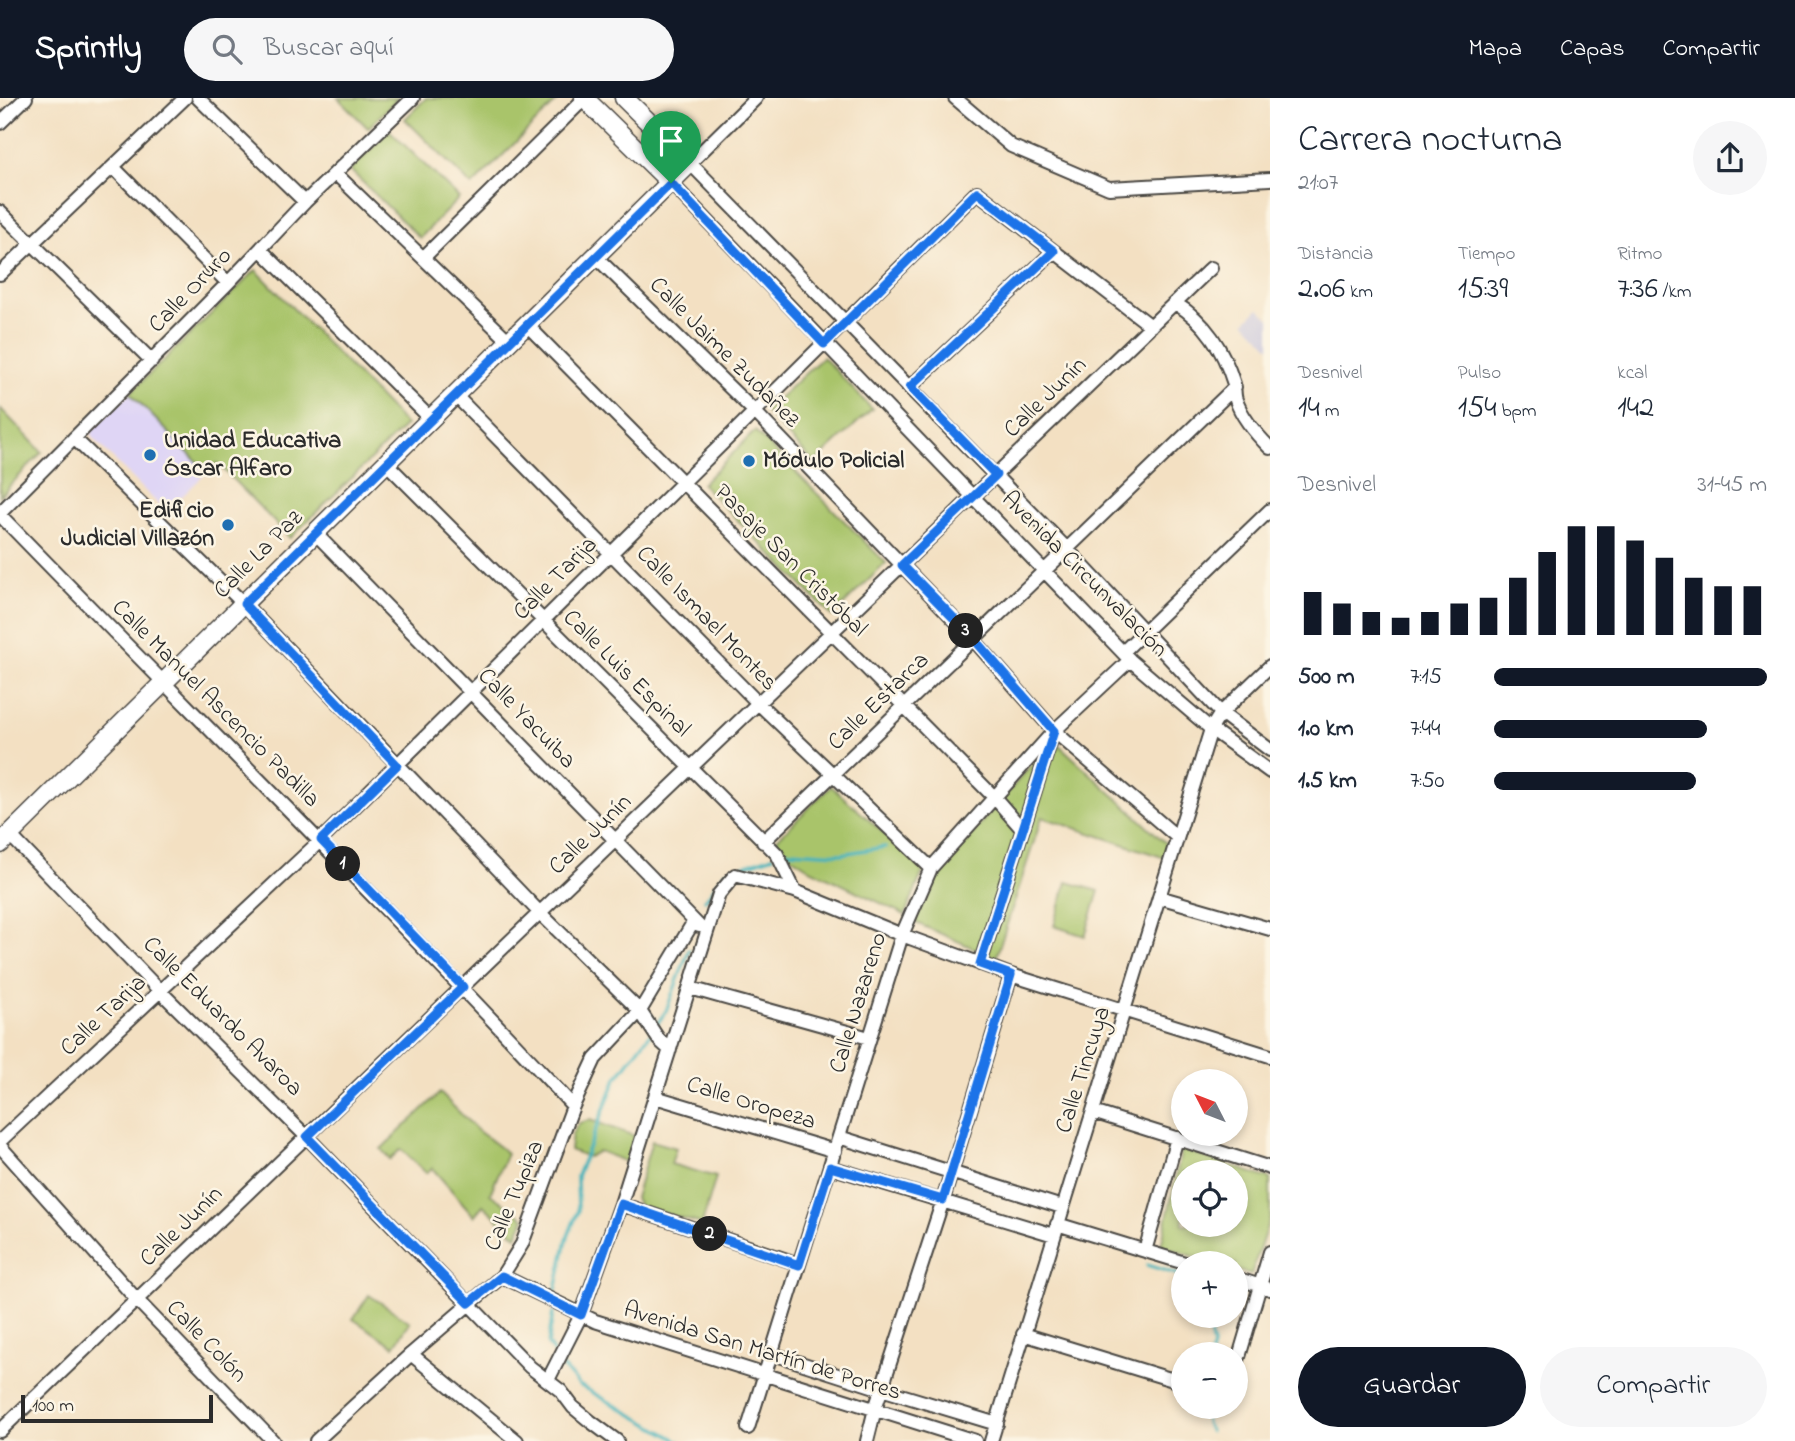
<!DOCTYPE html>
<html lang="es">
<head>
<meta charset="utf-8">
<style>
  :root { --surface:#fff; --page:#f6f6f7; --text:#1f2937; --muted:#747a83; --accent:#111827 }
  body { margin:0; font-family:"Indie Flower",sans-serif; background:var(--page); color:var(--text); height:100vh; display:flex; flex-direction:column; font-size:26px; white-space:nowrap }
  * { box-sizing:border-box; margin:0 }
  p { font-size:23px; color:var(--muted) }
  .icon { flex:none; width:38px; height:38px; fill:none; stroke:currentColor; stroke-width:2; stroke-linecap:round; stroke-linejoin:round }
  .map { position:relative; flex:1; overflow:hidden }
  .panel { display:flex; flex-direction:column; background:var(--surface); width:525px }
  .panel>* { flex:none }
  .needle { width:46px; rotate:312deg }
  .tools { position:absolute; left:1171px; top:971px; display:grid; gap:14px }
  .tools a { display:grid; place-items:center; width:77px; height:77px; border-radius:50%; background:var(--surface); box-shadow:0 4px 10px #0003; font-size:35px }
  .scale { position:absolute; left:21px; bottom:18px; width:192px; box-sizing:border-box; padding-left:7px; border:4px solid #2b2b2b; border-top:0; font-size:19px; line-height:24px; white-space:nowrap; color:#2b2b2b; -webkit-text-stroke:5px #fcf5e5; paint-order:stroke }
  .pin { position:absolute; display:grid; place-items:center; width:60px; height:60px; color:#fff; margin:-72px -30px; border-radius:50% 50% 50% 0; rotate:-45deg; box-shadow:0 0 7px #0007 }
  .pin .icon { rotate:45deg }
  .km { position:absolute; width:35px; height:35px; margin:-18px; border-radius:50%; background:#222; color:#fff; font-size:19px; line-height:35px; text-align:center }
  .round { display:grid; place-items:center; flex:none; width:74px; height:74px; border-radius:37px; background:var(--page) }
  .summary { display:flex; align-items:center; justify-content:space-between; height:119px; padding:0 28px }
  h1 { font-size:38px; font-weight:600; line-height:52px }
  .figures { display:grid; grid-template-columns:repeat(3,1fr); gap:10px; height:119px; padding:7px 28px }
  .figures div { display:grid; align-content:center }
  .figures b { font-size:30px; font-weight:600 }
  .figures small { font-size:19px; font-weight:400 }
  .figures p { font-size:19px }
  .chart { height:196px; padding:14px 28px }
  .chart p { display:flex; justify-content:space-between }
  .chart svg { width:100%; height:126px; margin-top:7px; stroke:var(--accent); stroke-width:6 }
  .primary-button { display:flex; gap:14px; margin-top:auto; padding:14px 28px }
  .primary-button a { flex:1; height:80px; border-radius:42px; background:var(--accent); color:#fff; font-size:28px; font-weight:600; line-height:80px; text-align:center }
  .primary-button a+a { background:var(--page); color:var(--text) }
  ul { padding:0 28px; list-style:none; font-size:23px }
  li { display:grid; grid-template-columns:112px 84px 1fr; align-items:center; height:52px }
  li i { height:18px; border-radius:9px; background:var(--accent) }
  header { display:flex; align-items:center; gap:42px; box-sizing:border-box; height:98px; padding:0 35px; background:var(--accent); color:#fff }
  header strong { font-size:33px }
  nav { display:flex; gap:38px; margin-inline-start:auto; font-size:24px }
  .search { width:490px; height:63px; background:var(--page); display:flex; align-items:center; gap:18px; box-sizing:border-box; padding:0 24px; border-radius:38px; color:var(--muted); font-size:26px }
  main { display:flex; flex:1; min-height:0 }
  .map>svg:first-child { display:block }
</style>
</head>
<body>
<header>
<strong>Sprintly</strong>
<div class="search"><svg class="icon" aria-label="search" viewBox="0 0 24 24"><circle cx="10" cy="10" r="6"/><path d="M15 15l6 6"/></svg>Buscar aquí</div>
<nav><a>Mapa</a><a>Capas</a><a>Compartir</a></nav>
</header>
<main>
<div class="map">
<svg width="1270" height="1343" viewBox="0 0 1270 1343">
  <rect width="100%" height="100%" fill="#fcf5e5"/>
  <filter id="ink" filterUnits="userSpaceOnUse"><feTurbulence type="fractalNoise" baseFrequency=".0143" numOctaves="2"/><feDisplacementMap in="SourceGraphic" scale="14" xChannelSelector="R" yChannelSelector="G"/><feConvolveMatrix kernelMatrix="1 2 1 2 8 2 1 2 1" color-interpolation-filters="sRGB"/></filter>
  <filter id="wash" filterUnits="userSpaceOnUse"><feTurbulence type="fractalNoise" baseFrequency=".00686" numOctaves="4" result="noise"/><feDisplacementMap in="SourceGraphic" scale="28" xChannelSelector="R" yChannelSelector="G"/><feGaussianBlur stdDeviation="1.57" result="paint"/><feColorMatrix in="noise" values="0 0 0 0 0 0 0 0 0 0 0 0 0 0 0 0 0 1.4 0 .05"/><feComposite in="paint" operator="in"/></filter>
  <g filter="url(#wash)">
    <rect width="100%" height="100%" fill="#f3e0c2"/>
    <path fill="#dfd5f5" d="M130,295L207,374L166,414L92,339V332Z"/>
    <path fill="#c3c1db" d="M1259,210L1270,221V249L1245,224Z"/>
    <path fill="#a9c46b" stroke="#6a784b" stroke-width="2" fill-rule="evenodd" d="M338,0H398L368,30Z
      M426,0H560L472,88L405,21Z
      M389,32L459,100L420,140L350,72Z
      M256,172L406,327L290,440L217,365L207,374L130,295Z
      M823,259L872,311L814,365L765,313Z
      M0,310L42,354L0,398Z
      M755,333L886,465L832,518L702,386Z
      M1058,646L1169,748L1165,760L1042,719L996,860L914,824L936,777L1040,657Z
      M831,688L924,771L905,817L812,772L772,746Z
      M1067,784L1099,793L1085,838L1054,828Z
      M440,995L477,1032L507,1055L490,1096L525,1120L517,1138L483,1107L474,1118L432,1070L426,1075L401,1051L390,1061L381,1051Z
      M590,1022L635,1038L626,1064L599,1053L588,1059L570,1052L572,1036L579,1025Z
      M652,1043L676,1050L671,1066L716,1079L702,1126L639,1108L635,1100Z
      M1182,1051L1270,1081V1119L1251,1177L1236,1172V1166L1215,1165L1161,1148ZM1183,1074H1236V1127H1183Z
      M369,1197L410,1224L394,1248L353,1221Z"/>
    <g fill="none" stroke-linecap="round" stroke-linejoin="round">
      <path stroke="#42b2ba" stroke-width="3.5" d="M780,755L789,753L841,756L885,749
        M705,802L726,774L773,758
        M655,929L666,913L689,852
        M1147,1167L1183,1178
        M556,1192L567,1141L578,1113L577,1078L616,981L650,936
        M1206,1218L1213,1248L1211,1256
        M553,1254L548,1246L553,1215
        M561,1267L579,1287L679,1343
        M1204,1309L1206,1325L1210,1333"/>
    </g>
  </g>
  <g filter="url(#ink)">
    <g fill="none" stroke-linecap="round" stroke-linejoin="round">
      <defs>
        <path id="street" d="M198,0L305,104
          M756,0L690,65L1067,451L1221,615L1270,652
          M955,0L1011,48L1109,90L1270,81
          M0,25L26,0
          M113,69L228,185
          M335,75L510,244
          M671,85L1130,562L1211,631L1270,674
          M0,114L152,263
          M261,152L431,321
          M424,159L585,0
          M596,159L755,314L973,541L1054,633L1177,739
          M0,176L185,0
          M1175,205C1206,224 1223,251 1234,286C1235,291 1234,297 1236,302C1242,320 1257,337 1270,350
          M527,227L995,700L1022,731
          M910,289L1054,153
          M455,297L758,605L931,770
          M74,340L244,506L540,815L640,913L659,942L670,952
          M386,365L777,756L795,793
          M0,415L228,185L305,104L413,0
          M0,417C191,614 386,807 573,1008
          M315,435L699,828
          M1123,554L1270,412
          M10,737L161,894L307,1039L530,1269L561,1293L573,1309L590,1323L617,1343
          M763,744L1235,289
          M1159,799L1270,831
          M980,866L1052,639
          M690,890L869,940
          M655,999L835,1053
          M1093,1014L1270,1070
          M839,1039L1062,1109
          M0,1043L321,742L977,94L1151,228
          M0,1048L137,1202L273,1343
          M830,1069L1054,1137
          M621,1106L799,1166
          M1057,1126L1188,1166
          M1145,1153L1177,1040
          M502,1178L595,1223L975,1343
          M1236,1180L1270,1191
          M1023,1236L1183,1285
          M411,1256L517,1343
          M773,1256L881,1291L997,1326
          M1236,1269L1270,1154
          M548,1282L581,1217L621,1106L719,796L735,777L795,793L902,837L1011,877L1270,958
          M748,1330L902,837L931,770L1054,633L1130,562
          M0,1333L1211,170
          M316,1343L411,1256L502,1178L522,1146L573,1008L595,961L640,913L694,823
          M867,1343L875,1311L943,1102L1011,877
          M991,1343L1211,631L1221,615L1270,568"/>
        <path id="secondary" d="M584,0L671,85
          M0,746L690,65L624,0"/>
      </defs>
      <use href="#street" stroke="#494642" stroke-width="16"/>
      <use href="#secondary" stroke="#494642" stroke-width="21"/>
      <use href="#street" stroke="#fff" stroke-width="12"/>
      <use href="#secondary" stroke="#fff" stroke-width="18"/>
    </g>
  </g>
  <g fill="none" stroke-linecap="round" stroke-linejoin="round" filter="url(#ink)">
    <defs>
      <path id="route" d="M671,85L824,246L977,94L1054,153L910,289L996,377L902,467L974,541L1054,633L980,866L1011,877L943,1102L830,1069L799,1167L621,1106L581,1217L502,1178L469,1205L307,1039L463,889L321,742L397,667L244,506Z"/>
    </defs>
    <use href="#route" stroke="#fff" stroke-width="14"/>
    <use href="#route" stroke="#1a73e8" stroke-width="9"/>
  </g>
  <g fill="#1f6fb2" stroke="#fcf5e5" stroke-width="2.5">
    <circle cx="150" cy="357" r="7"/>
    <circle cx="749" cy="363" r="7"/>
    <circle cx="228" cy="427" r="7"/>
  </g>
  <g text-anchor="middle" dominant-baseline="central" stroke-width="5" stroke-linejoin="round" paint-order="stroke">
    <g font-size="24" fill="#2b2b2b" stroke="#fcf5e5">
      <text transform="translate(191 193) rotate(-46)">Calle Oruro</text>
      <text transform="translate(724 255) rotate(45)">Calle Jaime Zudañez</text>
      <text transform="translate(1046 300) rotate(-44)">Calle Junín</text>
      <text transform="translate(259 457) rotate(-45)">Calle La Paz</text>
      <text transform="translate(790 463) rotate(45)">Pasaje San Cristóbal</text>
      <text transform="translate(1084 477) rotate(45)">Avenida Circunvalación</text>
      <text transform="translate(556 481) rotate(-45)">Calle Tarija</text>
      <text transform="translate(706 521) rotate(46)">Calle Ismael Montes</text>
      <text transform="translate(626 576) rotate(45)">Calle Luis Espinal</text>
      <text transform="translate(879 604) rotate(-44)">Calle Estarca</text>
      <text transform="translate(215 606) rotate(45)">Calle Manuel Ascencio Padilla</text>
      <text transform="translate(526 621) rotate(46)">Calle Yacuiba</text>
      <text transform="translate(591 737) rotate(-44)">Calle Junín</text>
      <text transform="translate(859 905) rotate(-73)">Calle Nazareno</text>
      <text transform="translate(104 918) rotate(-43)">Calle Tarija</text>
      <text transform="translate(222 919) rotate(45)">Calle Eduardo Avaroa</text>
      <text transform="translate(1084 972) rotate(-72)">Calle Tincuya</text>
      <text transform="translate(751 1006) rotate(17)">Calle Oropeza</text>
      <text transform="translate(515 1098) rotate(-67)">Calle Tupiza</text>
      <text transform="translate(182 1129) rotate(-44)">Calle Junín</text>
      <text transform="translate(206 1244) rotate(46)">Calle Colón</text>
      <text transform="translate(762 1254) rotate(17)">Avenida San Martín de Porres</text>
    </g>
    <g font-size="24" font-weight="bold" fill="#2b2b2b" stroke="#fcf5e5" text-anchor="start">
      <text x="164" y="343">Unidad Educativa<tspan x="164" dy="28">Óscar Alfaro</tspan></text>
      <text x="763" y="363">Módulo Policial</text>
      <text x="214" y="413" text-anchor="end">Edificio<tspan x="214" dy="28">Judicial Villazón</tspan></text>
    </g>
  </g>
</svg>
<div class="tools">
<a><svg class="needle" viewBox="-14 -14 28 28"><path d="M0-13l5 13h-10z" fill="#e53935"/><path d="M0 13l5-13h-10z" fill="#747a83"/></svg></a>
<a><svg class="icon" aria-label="locate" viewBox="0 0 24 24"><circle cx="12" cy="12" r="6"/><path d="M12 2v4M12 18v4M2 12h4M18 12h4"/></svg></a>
<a>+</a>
<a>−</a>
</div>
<div class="scale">100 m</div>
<div class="pin" style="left:671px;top:85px;background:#1e9e55"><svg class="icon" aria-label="arrive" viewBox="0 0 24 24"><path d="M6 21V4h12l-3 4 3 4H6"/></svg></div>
<b class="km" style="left:343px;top:766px">1</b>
<b class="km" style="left:710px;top:1136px">2</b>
<b class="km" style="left:966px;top:533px">3</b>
</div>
<section class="panel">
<div class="summary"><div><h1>Carrera nocturna</h1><p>21:07</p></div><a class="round"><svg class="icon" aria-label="share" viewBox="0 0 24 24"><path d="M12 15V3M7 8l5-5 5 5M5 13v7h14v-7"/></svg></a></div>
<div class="figures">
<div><p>Distancia</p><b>2.06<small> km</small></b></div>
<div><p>Tiempo</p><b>15:39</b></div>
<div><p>Ritmo</p><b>7:36<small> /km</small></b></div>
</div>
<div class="figures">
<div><p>Desnivel</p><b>14<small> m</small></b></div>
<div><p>Pulso</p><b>154<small> bpm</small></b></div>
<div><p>kcal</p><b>142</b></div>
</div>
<div class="chart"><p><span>Desnivel</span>31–45 m</p>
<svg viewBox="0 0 160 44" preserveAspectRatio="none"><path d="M5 44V29M15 44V33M25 44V36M35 44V38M45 44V36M55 44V33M65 44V31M75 44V24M85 44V15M95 44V6M105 44V6M115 44V11M125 44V17M135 44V24M145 44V27M155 44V27"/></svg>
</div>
<ul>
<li><b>500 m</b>7:15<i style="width:100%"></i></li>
<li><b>1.0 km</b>7:44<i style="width:78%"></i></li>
<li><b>1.5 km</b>7:50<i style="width:74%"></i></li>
</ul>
<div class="primary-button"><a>Guardar</a><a>Compartir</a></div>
</section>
</main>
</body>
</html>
